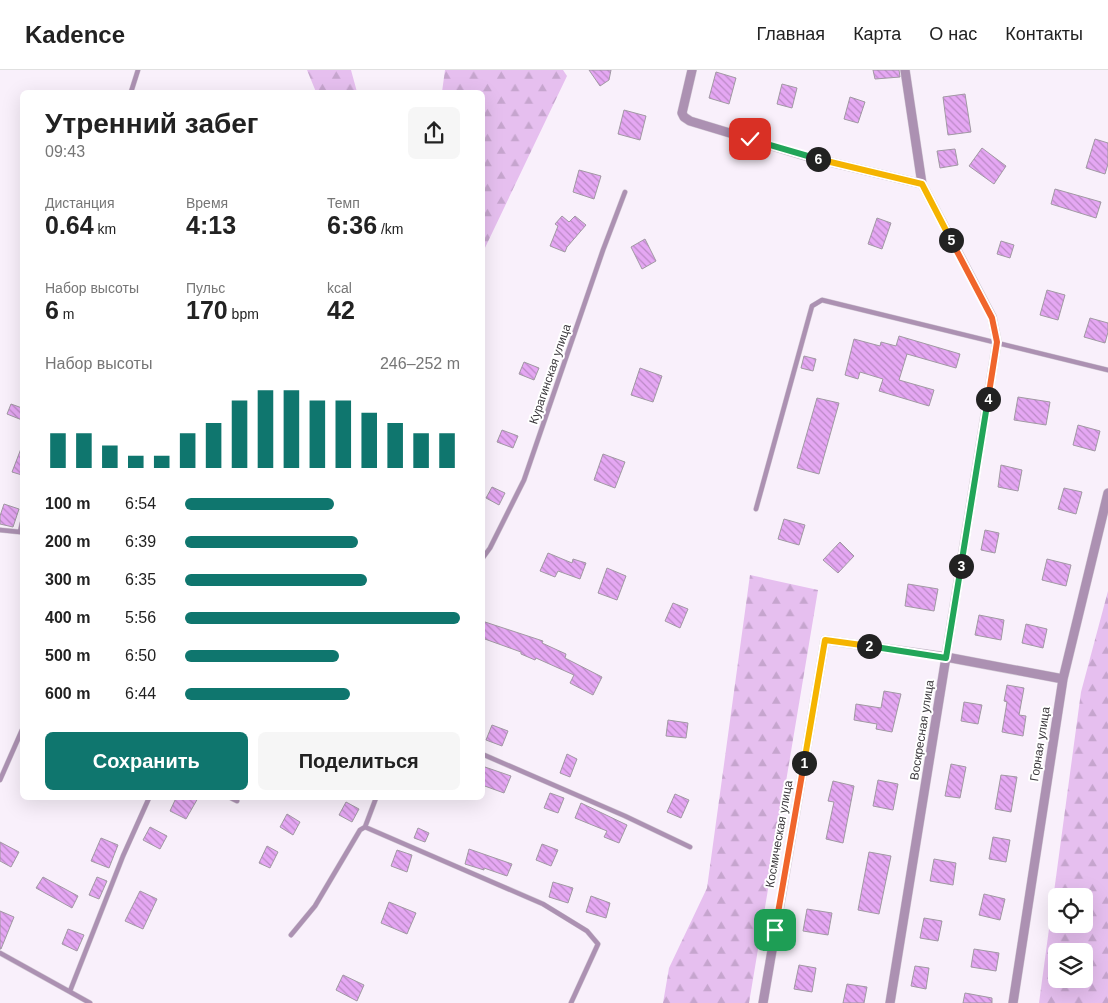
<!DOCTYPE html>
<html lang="ru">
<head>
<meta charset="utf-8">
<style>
  :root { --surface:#fff; --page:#f6f6f6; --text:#222; --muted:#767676; --line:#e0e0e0; --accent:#0f766e }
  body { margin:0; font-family:Arial,sans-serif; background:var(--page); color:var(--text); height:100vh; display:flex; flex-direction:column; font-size:19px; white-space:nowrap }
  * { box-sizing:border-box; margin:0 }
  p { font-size:16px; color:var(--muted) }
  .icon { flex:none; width:28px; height:28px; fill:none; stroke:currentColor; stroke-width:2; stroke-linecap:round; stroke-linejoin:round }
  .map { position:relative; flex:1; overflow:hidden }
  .side { position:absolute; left:20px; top:20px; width:465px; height:710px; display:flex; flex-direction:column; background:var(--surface); border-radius:8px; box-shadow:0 5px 20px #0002 }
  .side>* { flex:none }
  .fabs { position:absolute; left:1048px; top:818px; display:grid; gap:10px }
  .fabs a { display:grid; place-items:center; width:45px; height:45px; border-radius:8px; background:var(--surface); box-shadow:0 5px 20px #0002; font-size:25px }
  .pin { position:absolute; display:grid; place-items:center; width:42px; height:42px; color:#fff; margin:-21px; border-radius:10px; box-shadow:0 2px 8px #0006 }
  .km { position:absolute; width:25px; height:25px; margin:-12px; border-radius:50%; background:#222; color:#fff; font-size:14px; line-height:25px; text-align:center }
  .round { display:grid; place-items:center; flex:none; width:52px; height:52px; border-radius:8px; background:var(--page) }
  .overview { display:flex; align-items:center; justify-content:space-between; height:85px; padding:0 25px }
  h1 { font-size:28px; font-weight:700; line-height:38px }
  .metrics { display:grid; grid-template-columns:repeat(3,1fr); gap:8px; height:85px; padding:5px 25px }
  .metrics div { display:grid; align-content:center }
  .metrics b { font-size:25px; font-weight:700 }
  .metrics small { font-size:14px; font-weight:400 }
  .metrics p { font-size:14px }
  .chart { height:140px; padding:10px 25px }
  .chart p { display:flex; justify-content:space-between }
  .chart svg { width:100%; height:90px; margin-top:5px; stroke:var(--accent); stroke-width:6 }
  .primary-button { display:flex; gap:10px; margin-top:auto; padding:10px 25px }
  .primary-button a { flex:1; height:58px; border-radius:8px; background:var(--accent); color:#fff; font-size:20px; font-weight:700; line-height:58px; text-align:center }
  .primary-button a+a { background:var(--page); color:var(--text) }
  ul { padding:0 25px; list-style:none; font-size:16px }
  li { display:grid; grid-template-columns:80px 60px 1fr; align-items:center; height:38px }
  li i { height:12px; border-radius:6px; background:var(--accent) }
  header { display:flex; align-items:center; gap:30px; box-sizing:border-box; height:70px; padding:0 25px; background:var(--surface); border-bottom:1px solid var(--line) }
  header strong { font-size:24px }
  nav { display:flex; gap:28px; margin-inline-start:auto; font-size:18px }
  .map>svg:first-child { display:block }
</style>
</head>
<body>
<header>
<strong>Kadence</strong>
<nav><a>Главная</a><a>Карта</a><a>О нас</a><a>Контакты</a></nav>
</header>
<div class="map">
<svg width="1108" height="933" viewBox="0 0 1108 933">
  <defs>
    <pattern id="forest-firs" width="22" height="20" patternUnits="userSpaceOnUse" patternTransform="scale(1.25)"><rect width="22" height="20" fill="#e6bfef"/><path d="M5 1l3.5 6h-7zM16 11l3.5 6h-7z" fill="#c6a5ce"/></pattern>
    <pattern id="building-back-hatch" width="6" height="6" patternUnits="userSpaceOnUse" patternTransform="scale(1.25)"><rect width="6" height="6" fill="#e5a7f3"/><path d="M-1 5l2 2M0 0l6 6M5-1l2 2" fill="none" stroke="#bb89c6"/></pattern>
  </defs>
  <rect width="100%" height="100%" fill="#f9f0fb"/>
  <path fill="url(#forest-firs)" fill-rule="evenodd" d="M307,0H351L357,22H316Z
    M445,0H563L567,6L483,182L482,22H442Z
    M750,505L818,520L749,933H663L669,898L707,818Z
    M1108,521V933H1039L1081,622ZM1084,826V854H1056V826ZM1084,881V909H1056V881Z"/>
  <path fill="url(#building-back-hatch)" stroke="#a199a3" d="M589,0H611L609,10L600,16Z
    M873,0H899L900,7L875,9Z
    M716,2L736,8L729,34L709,28Z
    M782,14L797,18L792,38L777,34Z
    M965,24L971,62L948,65L943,27Z
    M850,27L865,32L858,53L844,49Z
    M624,40L646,46L640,70L618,64Z
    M1095,69L1108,73V94L1105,104L1086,98Z
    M982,78L1006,96L994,114L969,96Z
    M955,79L958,95L940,98L937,81Z
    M579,100L601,106L594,129L573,122Z
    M1055,119L1101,132L1096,148L1051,134Z
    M562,146L569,152L575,146L586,155L567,177L565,182L550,176L558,156L555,154Z
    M877,148L891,153L882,179L868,174Z
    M645,169L656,191L642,199L631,177Z
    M1001,171L1014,175L1010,188L997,184Z
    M1047,220L1065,225L1058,250L1040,245Z
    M1090,248L1108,253V262L1105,273L1084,267Z
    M899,266L960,284L956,298L907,284L899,310L934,320L929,336L879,321L883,309L860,302L858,309L845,305L854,269L880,276L881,272L896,276Z
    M804,286L816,289L813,301L801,298Z
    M524,292L539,298L534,310L519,304Z
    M640,298L662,306L653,332L631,325Z
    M1018,327L1050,332L1046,355L1014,350Z
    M817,328L839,333L819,404L797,398Z
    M11,334L22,338V350L7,344Z
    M1078,355L1100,361L1095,381L1073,375Z
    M502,360L518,366L513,378L497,372Z
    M22,376V405L12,402Z
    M603,384L625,392L615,418L594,410Z
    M1001,395L1022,400L1018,421L998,417Z
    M492,417L505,423L499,435L486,428Z
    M1064,418L1082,422L1076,444L1058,439Z
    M4,434L19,439L13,457L0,454V446Z
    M784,449L805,455L799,475L778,469Z
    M985,460L999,463L995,483L981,480Z
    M840,472L854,486L838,503L823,490Z
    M548,483L572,493L573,489L586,493L580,509L558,501L555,507L540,501Z
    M1047,489L1071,495L1066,516L1042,510Z
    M607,498L626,506L617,530L598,523Z
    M908,514L938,519L934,541L905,536Z
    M673,533L688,539L680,558L665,551Z
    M979,545L1004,550L1001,570L975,565Z
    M482,551L543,571L542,573L566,584L565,588L602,607L593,625L570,613L574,605L536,588L535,590L521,584V582L482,568Z
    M1026,554L1047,559L1043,578L1022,573Z
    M1007,615L1024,618L1019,645L1026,646L1023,666L1002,662L1007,632L1004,631Z
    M884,621L901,624L892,662L876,659L877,654L854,650L856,634L881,638Z
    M964,632L982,635L978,654L961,651Z
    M668,650L688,653L686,668L666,666Z
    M492,655L508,661L502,676L486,670Z
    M567,684L577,689L570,707L560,703Z
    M951,694L966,697L960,728L945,726Z
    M482,696L511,706L504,723L482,715Z
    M1001,705L1017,707L1011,742L995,739Z
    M878,710L898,714L893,740L873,736Z
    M833,711L854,716L843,773L826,769L834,732L828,731Z
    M550,723L564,728L558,743L544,738Z
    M675,724L689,730L681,748L667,742Z
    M176,728H198L186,749L170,741Z
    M346,732L359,739L352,752L339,745Z
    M581,733L627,755L619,773L604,767L607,761L575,748Z
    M287,744L300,752L293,765L280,757Z
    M150,757L167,766L160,779L143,770Z
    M418,758L429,763L425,772L414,768Z
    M993,767L1010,770L1006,792L989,789Z
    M101,768L118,775L109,798L91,791Z
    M0,772L19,782L11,797L0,791Z
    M542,774L558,780L551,796L536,790Z
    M267,776L278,782L270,798L259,793Z
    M469,779L512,794L507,806L484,798V800L465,794Z
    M397,780L412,785L407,802L391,796Z
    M869,782L891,786L879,844L858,840Z
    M934,789L956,793L953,815L930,811Z
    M43,807L78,826L72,838L36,818Z
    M97,807L107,811L99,829L89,825Z
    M553,812L573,818L568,833L549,827Z
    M140,821L157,829L143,859L125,851Z
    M984,824L1005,829L1000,850L979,845Z
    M591,826L610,833L606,848L586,842Z
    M389,832L416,843L407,864L381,853Z
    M807,839L832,843L828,865L803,861Z
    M0,841L14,847L1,879H0Z
    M924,848L942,851L938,871L920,868Z
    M68,859L84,865L77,881L62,874Z
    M974,879L999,883L996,901L971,897Z
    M799,895L816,898L812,922L794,919Z
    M915,896L929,898L926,919L911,916Z
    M343,905L364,915L357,931L336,920Z
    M847,914L867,917L864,933H843Z
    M965,923L992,928V933H963Z"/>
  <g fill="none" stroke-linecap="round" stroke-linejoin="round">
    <defs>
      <path id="service" d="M131,22L138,0
        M756,439L812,236L822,230L1108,300
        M0,460L20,462L22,453
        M482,489L490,478L524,410L603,180L625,122
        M482,684L625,746L690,777
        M0,710L22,660
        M231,728L237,731
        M365,757L376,728
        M291,865L315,836L360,760L365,757L543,834L587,861L598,874L571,933
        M0,883L90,933
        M70,921L123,786L149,728"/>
      <path id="minor" d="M692,0L682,43L684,47L690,51L809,87L922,114
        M763,933L825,570L946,587L1063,609
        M890,933L997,272L992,247L922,114L905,0
        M1013,933L1063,609L1108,423"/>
    </defs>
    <use href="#service" stroke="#d3cbd5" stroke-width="5.5"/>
    <use href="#minor" stroke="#d3cbd5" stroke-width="10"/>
    <use href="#service" stroke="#ac91b2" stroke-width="4.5"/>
    <use href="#minor" stroke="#ac91b2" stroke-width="9"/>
  </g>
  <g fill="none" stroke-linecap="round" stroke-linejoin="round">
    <defs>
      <path id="split-1" d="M775,860L804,693"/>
      <path id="split-2" d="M804,693L825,570L869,576"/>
      <path id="split-3" d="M869,576L946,588L961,496"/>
      <path id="split-4" d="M961,496L988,329"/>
      <path id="split-5" d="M951,170L992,248L997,272L988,329"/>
      <path id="split-6" d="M818,89L922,114L951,170"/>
      <path id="split-7" d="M750,69L818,89"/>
    </defs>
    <use href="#split-1" stroke="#fff" stroke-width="10"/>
    <use href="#split-2" stroke="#fff" stroke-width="10"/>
    <use href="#split-3" stroke="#fff" stroke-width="10"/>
    <use href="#split-4" stroke="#fff" stroke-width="10"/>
    <use href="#split-5" stroke="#fff" stroke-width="10"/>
    <use href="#split-6" stroke="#fff" stroke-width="10"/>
    <use href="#split-7" stroke="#fff" stroke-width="10"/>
    <use href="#split-1" stroke="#f0652b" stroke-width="6"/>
    <use href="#split-2" stroke="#f5b400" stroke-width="6"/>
    <use href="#split-3" stroke="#22a559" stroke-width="6"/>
    <use href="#split-4" stroke="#22a559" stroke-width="6"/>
    <use href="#split-5" stroke="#f0652b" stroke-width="6"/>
    <use href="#split-6" stroke="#f5b400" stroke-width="6"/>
    <use href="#split-7" stroke="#22a559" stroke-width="6"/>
  </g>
  <g text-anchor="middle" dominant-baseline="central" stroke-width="4" stroke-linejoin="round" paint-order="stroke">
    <g font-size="12" fill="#3b383c" stroke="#fff">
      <text transform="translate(550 304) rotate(-71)">Курагинская улица</text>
      <text transform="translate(922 660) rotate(-81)">Воскресная улица</text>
      <text transform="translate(1040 674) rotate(-81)">Горная улица</text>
      <text transform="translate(779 764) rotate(-80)">Космическая улица</text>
    </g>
  </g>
</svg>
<div class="fabs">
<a><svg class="icon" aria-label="locate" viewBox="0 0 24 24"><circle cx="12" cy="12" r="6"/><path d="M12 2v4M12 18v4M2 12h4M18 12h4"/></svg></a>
<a><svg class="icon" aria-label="layers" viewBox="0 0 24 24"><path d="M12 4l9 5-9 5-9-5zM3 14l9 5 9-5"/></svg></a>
</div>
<div class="pin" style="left:775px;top:860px;background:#1e9e55"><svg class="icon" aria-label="arrive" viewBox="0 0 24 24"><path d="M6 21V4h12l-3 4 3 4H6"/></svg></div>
<div class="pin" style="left:750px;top:69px;background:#d93025"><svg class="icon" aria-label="check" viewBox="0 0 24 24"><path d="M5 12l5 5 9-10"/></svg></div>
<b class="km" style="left:804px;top:693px">1</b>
<b class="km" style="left:869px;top:576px">2</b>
<b class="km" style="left:961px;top:496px">3</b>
<b class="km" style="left:988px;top:329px">4</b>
<b class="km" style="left:951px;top:170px">5</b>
<b class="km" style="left:818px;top:89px">6</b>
<section class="side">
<div class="overview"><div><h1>Утренний забег</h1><p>09:43</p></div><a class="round"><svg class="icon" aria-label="share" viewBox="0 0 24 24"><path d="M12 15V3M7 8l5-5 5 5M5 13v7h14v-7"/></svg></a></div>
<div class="metrics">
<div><p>Дистанция</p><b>0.64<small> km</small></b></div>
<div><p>Время</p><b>4:13</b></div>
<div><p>Темп</p><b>6:36<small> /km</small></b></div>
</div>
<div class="metrics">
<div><p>Набор высоты</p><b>6<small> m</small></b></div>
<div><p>Пульс</p><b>170<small> bpm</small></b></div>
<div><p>kcal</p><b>42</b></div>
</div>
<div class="chart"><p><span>Набор высоты</span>246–252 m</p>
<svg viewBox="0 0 160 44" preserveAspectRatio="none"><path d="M5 44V27M15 44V27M25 44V33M35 44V38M45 44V38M55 44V27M65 44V22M75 44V11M85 44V6M95 44V6M105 44V11M115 44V11M125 44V17M135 44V22M145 44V27M155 44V27"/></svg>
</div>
<ul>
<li><b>100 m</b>6:54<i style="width:54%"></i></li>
<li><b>200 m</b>6:39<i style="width:63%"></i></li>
<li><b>300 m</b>6:35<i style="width:66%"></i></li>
<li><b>400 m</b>5:56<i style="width:100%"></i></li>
<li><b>500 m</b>6:50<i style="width:56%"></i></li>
<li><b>600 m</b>6:44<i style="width:60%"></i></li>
</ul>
<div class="primary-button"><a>Сохранить</a><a>Поделиться</a></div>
</section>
</div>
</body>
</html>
